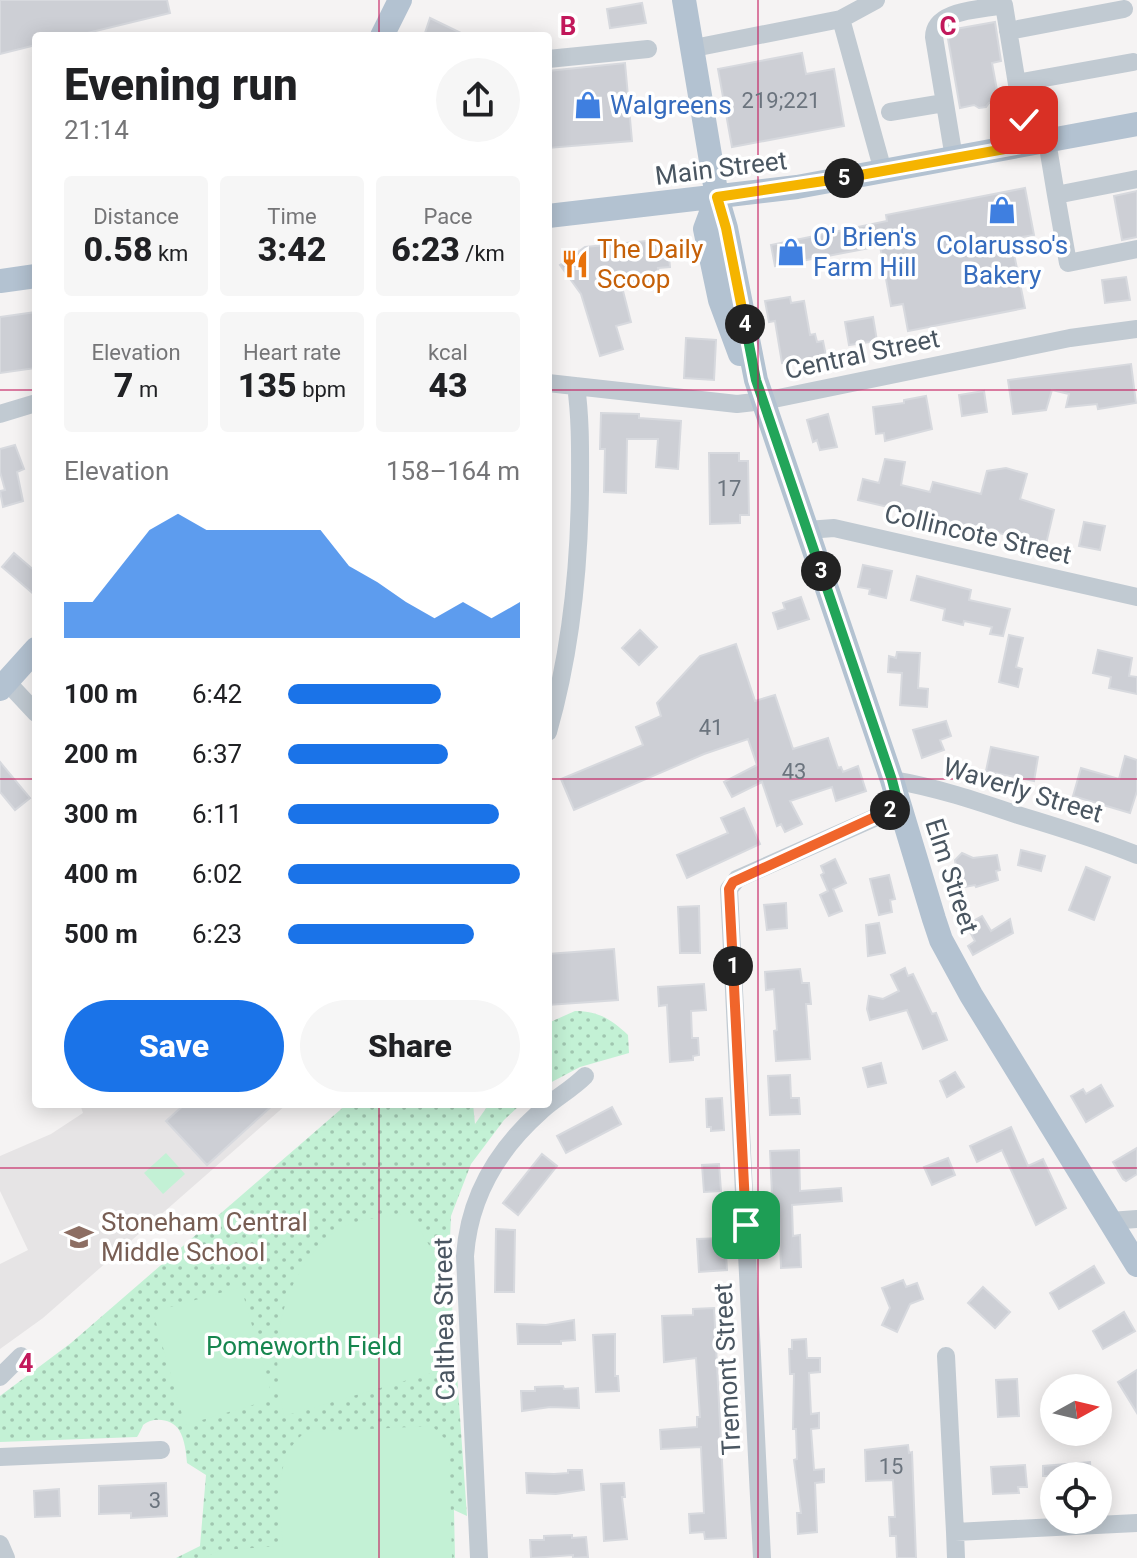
<!DOCTYPE html>
<html lang="en">
<head>
<meta charset="utf-8">
<style>
  :root { --surface:#fff; --page:#f6f6f6; --text:#202124; --muted:#757577; --accent:#1a73e8 }
  body { margin:0; font-family:Roboto,sans-serif; background:var(--page); color:var(--text); height:100vh; display:flex; flex-direction:column; font-size:30px; white-space:nowrap }
  * { box-sizing:border-box; margin:0 }
  p { font-size:26px; color:var(--muted) }
  .icon { flex:none; width:44px; height:44px; fill:none; stroke:currentColor; stroke-width:2; stroke-linecap:round; stroke-linejoin:round }
  .map { position:relative; flex:1; overflow:hidden }
  .panel { position:absolute; left:32px; top:32px; width:520px; height:1076px; display:flex; flex-direction:column; background:var(--surface); border-radius:8px; box-shadow:0 4px 20px #0003 }
  .panel>* { flex:none }
  .needle { width:52px; rotate:82deg }
  .buttons { position:absolute; left:1040px; top:1374px; display:grid; gap:16px }
  .buttons a { display:grid; place-items:center; width:72px; height:72px; border-radius:50%; background:var(--surface); box-shadow:0 4px 20px #0003; font-size:40px }
  .pin { position:absolute; display:grid; place-items:center; width:68px; height:68px; color:#fff; margin:-34px; border-radius:16px; box-shadow:0 4px 12px #0006 }
  .km { position:absolute; width:40px; height:40px; margin:-20px; border-radius:50%; background:#222; color:#fff; font-size:22px; line-height:40px; text-align:center }
  .round { display:grid; place-items:center; flex:none; width:84px; height:84px; border-radius:42px; background:var(--page) }
  .head { display:flex; align-items:center; justify-content:space-between; height:136px; padding:0 32px }
  h1 { font-size:44px; font-weight:800; line-height:60px }
  .figures { display:grid; grid-template-columns:repeat(3,1fr); gap:12px; height:136px; padding:8px 32px }
  .figures div { display:grid; align-content:center; border-radius:8px; background:var(--page); text-align:center }
  .figures b { font-size:34px; font-weight:800 }
  .figures small { font-size:22px; font-weight:400 }
  .figures p { font-size:22px }
  .chart { height:224px; padding:16px 32px }
  .chart p { display:flex; justify-content:space-between }
  .chart svg { width:100%; height:144px; margin-top:8px; fill:var(--accent); opacity:.7 }
  .action { display:flex; gap:16px; margin-top:auto; padding:16px 32px }
  .action a { flex:1; height:92px; border-radius:48px; background:var(--accent); color:#fff; font-size:32px; font-weight:800; line-height:92px; text-align:center }
  .action a+a { background:var(--page); color:var(--text) }
  ul { padding:0 32px; list-style:none; font-size:26px }
  li { display:grid; grid-template-columns:128px 96px 1fr; align-items:center; height:60px }
  li i { height:20px; border-radius:10px; background:var(--accent) }
  .map>svg:first-child { display:block }
</style>
</head>
<body>
<div class="map">
<svg width="1137" height="1558" viewBox="0 0 1137 1558">
  <defs>
    <pattern id="grass-dots" width="8" height="8" patternUnits="userSpaceOnUse" patternTransform="scale(2)"><rect width="8" height="8" fill="#c3f1d5"/><path d="M2 2h.1M6 6h.1" fill="none" stroke="#a0c6b0" stroke-width="1.8" stroke-linecap="round"/></pattern>
  </defs>
  <rect width="100%" height="100%" fill="#f5f3f3"/>
  <path fill="#e6e4e5" d="M80,1104H287L43,1318L0,1349V1264L28,1250L0,1191V1156L51,1134L83,1113Z"/>
  <path fill="url(#grass-dots)" d="M575,1011C598,1011 611,1019 628,1035L629,1053L580,1067L548,1084V1023Z
    M347,1104H473L475,1124L489,1104H521L504,1120L471,1164L451,1216L449,1262L467,1516L454,1510L455,1558H176L200,1546L206,1475L187,1463C186,1452 185,1440 179,1430C173,1419 153,1416 143,1425C143,1426 138,1436 137,1437L0,1442V1396L71,1343Z"/>
  <path fill="#c3f1d5" d="M166,1153L185,1174L163,1194L144,1173Z
    M410,1213L448,1277L454,1351L442,1370L284,1416C272,1363 274,1306 307,1261C315,1250 325,1237 337,1230C357,1218 387,1217 410,1213Z
    M241,1287L273,1399L185,1425L153,1312Z
    M432,1426L449,1443L452,1558H203L221,1550L283,1546C280,1510 271,1456 306,1432Z"/>
  <path fill="#cdcfd5" stroke="#d7d9de" stroke-width="2" d="M0,0H167L170,13L75,36H36V45L0,54Z
    M642,3L646,23L610,28L607,9Z
    M430,18L467,36H424Z
    M995,22L1001,61L992,63L999,101L989,103L986,107L979,108L974,105L960,108L947,33L950,30Z
    M802,53L806,74L834,69L844,126L732,147L718,69Z
    M625,63L632,141L548,148V71Z
    M1025,188L1034,235L1011,239L1025,308L908,331L903,304L891,306L880,246L775,266L771,245L887,221L886,215Z
    M1137,191V237L1122,240L1114,196Z
    M656,240V247L668,246L670,267L658,268L660,283L622,287L631,322L616,326L623,349L600,356L581,294L560,265L585,247Z
    M1126,277L1130,300L1105,303L1102,280Z
    M790,297L791,303L804,301L810,335L815,334L817,342L823,341L826,356L782,363L775,321L769,322L765,301Z
    M36,312V368L0,373V317Z
    M873,317L877,341L849,345L845,322Z
    M686,338L716,340L714,380L684,378Z
    M1131,364L1136,403L1098,409L1097,404L1066,407L1069,394L1052,390L1046,410L1013,414L1008,380Z
    M984,391L987,412L962,416L959,395Z
    M926,396L932,429L885,441L884,433L876,434L873,407L904,403V400Z
    M601,413L639,414V418L681,421L678,469L656,467L658,439H627L626,493L604,492L605,449H600Z
    M828,414L837,447L820,450L817,440L813,442L807,420Z
    M15,445L24,469L17,472L23,501L3,507L0,491L5,490L0,472V449Z
    M709,453H739V461H748L749,515H740V523L710,524Z
    M885,459L905,462L901,485L930,492L933,482L981,494L987,471L1006,468L1027,474L1020,499L1054,510L1046,544L858,500L863,479L879,483Z
    M1084,522L1105,526L1100,550L1079,546Z
    M14,553L36,572V596L2,567Z
    M863,565L892,571L886,598L869,594L870,589L858,587Z
    M917,576L971,590L969,600L1010,609L1003,636L990,634L992,627L964,621L963,625L943,620L945,609L911,600Z
    M801,597L809,619L778,629L773,613L785,609L783,603Z
    M640,630L657,647L639,665L622,648Z
    M1009,635L1023,638L1016,667L1022,669L1018,687L999,682Z
    M736,644L755,701L775,695L793,749L828,738L838,768L841,767L843,772L858,766L866,791L836,801L832,787L790,801L802,824L785,832L781,824L777,826L762,782L732,797L724,782L757,765L748,739L704,754L574,810L561,779L643,745L636,727L661,716L657,703L700,656Z
    M1098,650L1132,658L1129,676L1137,677V694L1109,688L1111,677L1093,673Z
    M897,652L920,653L918,688L928,689L927,707L900,705L902,673L888,672L889,656L896,658Z
    M946,721L951,736L940,740L944,750L922,758L913,730Z
    M991,747L1038,757L1034,781L986,771Z
    M1125,756L1137,760V791L1130,813L1073,796L1081,768L1119,779Z
    M0,762L30,798L15,810L0,792Z
    M744,808L760,844L687,878L677,855L728,833L721,818Z
    M1021,850L1045,856L1041,871L1018,865Z
    M962,853L973,858L997,855L1000,870L996,871L998,880L976,887L975,885L959,888L955,860Z
    M835,859L846,883L833,889L842,911L829,916L820,895L828,891L821,875L824,873L821,866Z
    M1086,867L1110,877L1094,920L1069,910Z
    M889,875L895,899L890,900L892,912L879,915L870,879Z
    M786,903L787,928L767,930L764,905Z
    M699,906L700,953H680L678,907Z
    M982,916L991,931L1010,919L1013,933L973,955L968,946L975,941L966,925Z
    M879,923L885,953L868,956L866,925Z
    M614,949L618,1000L548,1005V954Z
    M905,968L908,976L913,974L932,1014L936,1013L947,1040L923,1049L907,1010L870,1020L867,1009L869,996L883,999L899,991L891,975Z
    M800,969L802,983H809L811,1004H806L810,1059L776,1061L774,1031L777,1030L774,989L766,990L765,972Z
    M704,984L706,1010L691,1011L692,1038H698L699,1055L693,1056V1060L670,1062L667,1005L659,1006L658,987Z
    M881,1063L886,1083L868,1087L863,1068Z
    M955,1072L964,1087L947,1097L940,1081Z
    M790,1075L791,1098H799L800,1114L770,1115L768,1076Z
    M1101,1085L1113,1106L1086,1122L1071,1096L1083,1089L1086,1094Z
    M722,1098L724,1130L711,1131V1127H707L706,1099Z
    M185,1104H274L207,1165L166,1121Z
    M612,1107L621,1124L566,1153L557,1136Z
    M1011,1127L1028,1166L1043,1159L1066,1208L1036,1225L1002,1150L977,1162L970,1146Z
    M1137,1148V1174L1126,1181L1123,1179L1113,1162Z
    M799,1150L800,1191L841,1188L842,1201L792,1205L793,1236L800,1235L801,1267L781,1268L779,1216L768,1217L767,1194H772L770,1151Z
    M542,1154L557,1166L518,1215L503,1203Z
    M948,1158L955,1175L932,1185L924,1167Z
    M719,1164L721,1191L704,1192L702,1165Z
    M496,1229L515,1230L514,1292H495Z
    M725,1238L727,1270L699,1272L697,1239Z
    M1094,1266L1104,1283L1059,1309L1050,1293Z
    M903,1280L906,1287L917,1283L923,1299L910,1304L897,1332L882,1325L890,1308L882,1288Z
    M983,1287L1010,1312L995,1328L968,1303Z
    M714,1308L726,1538L705,1539L704,1532L690,1533L689,1514L704,1513L701,1447L661,1449L660,1430L697,1427V1417H700L696,1358L664,1362L662,1316L693,1315V1309Z
    M1124,1312L1135,1331L1103,1349L1093,1331Z
    M574,1320L575,1340L561,1341V1344H518L517,1324L546,1325Z
    M615,1334V1376H618L619,1391L596,1392L593,1335Z
    M806,1339L807,1358H820V1372L809,1373L811,1414L819,1413V1428L811,1429L814,1470L824,1469V1482L815,1483L817,1532L798,1534L797,1513H801L794,1460L797,1459L796,1429H793L794,1374H790L789,1349H792V1340Z
    M1137,1370V1413L1118,1382Z
    M1017,1379L1019,1416L998,1417L996,1380Z
    M563,1386L564,1389L578,1388L579,1408L550,1407L522,1411L521,1391H535V1387Z
    M908,1445L909,1453L912,1452L916,1558H897L896,1536H890L889,1517H895L893,1480L866,1481L865,1450Z
    M1090,1462L1091,1476H1043V1466Z
    M1025,1465L1027,1487H1018L1019,1493L993,1494L991,1467Z
    M568,1470H582L584,1490L556,1494L527,1493L526,1473L554,1474L568,1473Z
    M166,1483L167,1516L131,1518V1513L99,1514V1486Z
    M624,1483L625,1497H622L627,1539L604,1541L601,1484Z
    M59,1489L60,1516L35,1517L34,1491Z
    M572,1535V1538L586,1537L588,1557L573,1558V1555L531,1558L530,1540H544V1536Z"/>
  <g fill="none" stroke-linecap="round" stroke-linejoin="round">
    <path stroke="#c1cad2" stroke-width="18" d="M841,19L876,0
      M1008,31L1124,9
      M694,48L841,19L883,171
      M548,59L648,49
      M1017,83L1133,62
      M890,112L944,103
      M1047,141L1056,195
      M954,158L934,37C934,9 982,10 1004,5L1027,145
      M1137,179L1056,195L1068,263L1137,249
      M548,383L737,404L764,401L1070,338L1137,329
      M0,414L36,403
      M807,530L834,528L1137,597
      M7,682L36,713
      M548,732C571,652 579,572 580,490C580,456 581,421 576,386
      M892,780C935,787 977,801 1018,815C1058,827 1098,839 1137,855
      M1110,1221L1137,1219
      M946,1356L955,1532
      M0,1377L21,1356
      M0,1457L161,1450
      M0,1544L6,1558
      M479,1558L465,1256C469,1197 497,1150 541,1111C555,1098 571,1090 585,1076
      M762,1558L729,889L737,879L899,807
      M956,1558L955,1532L1137,1523"/>
    <path stroke="#b3c2d1" stroke-width="24" d="M684,0L717,197L726,228L756,380L892,780L934,919L941,940L971,995L1137,1265
      M382,36L400,0
      M717,197L705,229L720,300L740,354
      M548,216L797,187L1137,124
      M0,281L36,276
      M0,689L36,649"/>
  </g>
  <g fill="none" stroke-linecap="round" stroke-linejoin="round">
    <defs>
      <path id="split-1" d="M733,966L746,1225"/>
      <path id="split-2" d="M733,966L729,889L733,882L890,810"/>
      <path id="split-3" d="M821,571L892,780L899,807L890,810"/>
      <path id="split-4" d="M745,324L756,380L821,571"/>
      <path id="split-5" d="M745,324L726,228L717,197L844,178"/>
      <path id="split-6" d="M844,178L1027,145L1024,120"/>
    </defs>
    <use href="#split-1" stroke="#fff" stroke-width="16"/>
    <use href="#split-2" stroke="#fff" stroke-width="16"/>
    <use href="#split-3" stroke="#fff" stroke-width="16"/>
    <use href="#split-4" stroke="#fff" stroke-width="16"/>
    <use href="#split-5" stroke="#fff" stroke-width="16"/>
    <use href="#split-6" stroke="#fff" stroke-width="16"/>
    <use href="#split-1" stroke="#f0652b" stroke-width="10"/>
    <use href="#split-2" stroke="#f0652b" stroke-width="10"/>
    <use href="#split-3" stroke="#22a559" stroke-width="10"/>
    <use href="#split-4" stroke="#22a559" stroke-width="10"/>
    <use href="#split-5" stroke="#f5b400" stroke-width="10"/>
    <use href="#split-6" stroke="#f5b400" stroke-width="10"/>
  </g>
  <path fill="none" stroke="#c2185b" stroke-width="2" stroke-opacity="0.55" d="M379,0V36M758,0V1558M0,390H36M548,390H1137M0,779H36M548,779H1137M379,1104V1558M0,1168H1137"/>
  <defs>
    <symbol id="shop-bare" viewBox="-9 -9 18 18"><path d="M-5-2.5h2.3a2.7 3.5 0 0 1 5.4 0H5L5.5 6h-11ZM-1.5-2.5h3a1.5 2.3 0 0 0-3 0Z" fill="#3f7fe0" stroke="#fff" stroke-width="2.5" paint-order="stroke"/></symbol>
    <symbol id="restaurant-bare" viewBox="-9 -9 18 18"><path d="M-5-6h1v4h1v-4h1v4h1v-4h1v5L-1.5 .5V6h-2V.5L-5-1ZM5-6V6H3V1.5H1.5Q1.5-4 5-6Z" fill="#e8710a" stroke="#fff" stroke-width="2.5" paint-order="stroke"/></symbol>
    <symbol id="school-bare" viewBox="-9 -9 18 18"><path d="M0-5L7-2L0 1L-7-2ZM-4 1L0 2.5L4 1V4Q0 6-4 4Z" fill="#8d6e63" stroke="#fff" stroke-width="2.5" paint-order="stroke"/></symbol>
  </defs>
  <g fill-rule="evenodd">
    <use href="#shop-bare" x="568" y="85" width="40" height="40"/>
    <use href="#shop-bare" x="982" y="190" width="40" height="40"/>
    <use href="#shop-bare" x="771" y="232" width="40" height="40"/>
    <use href="#restaurant-bare" x="555" y="244" width="40" height="40"/>
    <use href="#school-bare" x="59" y="1217" width="40" height="40"/>
  </g>
  <g text-anchor="middle" dominant-baseline="central" stroke-width="7" stroke-linejoin="round" paint-order="stroke">
    <g font-size="22" fill="#6b747e">
      <text x="781" y="100">219;221</text>
      <text x="729" y="488">17</text>
      <text x="711" y="727">41</text>
      <text x="794" y="771">43</text>
      <text x="891" y="1466">15</text>
      <text x="155" y="1500">3</text>
    </g>
    <g font-size="26" fill="#366cbe" stroke="#fff" text-anchor="start">
      <text x="610" y="105">Walgreens</text>
      <text x="813" y="237">O' Brien's<tspan x="813" dy="30">Farm Hill</tspan></text>
      <text x="1002" y="245" text-anchor="middle">Colarusso's<tspan x="1002" dy="30">Bakery</tspan></text>
    </g>
    <g font-size="26" fill="#4a5661" stroke="#fff">
      <text transform="translate(721 168) rotate(-7)">Main Street</text>
      <text transform="translate(862 354) rotate(-12)">Central Street</text>
      <text transform="translate(978 534) rotate(13)">Collincote Street</text>
      <text transform="translate(1023 790) rotate(17)">Waverly Street</text>
      <text transform="translate(952 876) rotate(72)">Elm Street</text>
      <text transform="translate(444 1319) rotate(-91)">Calthea Street</text>
      <text transform="translate(727 1369) rotate(-93)">Tremont Street</text>
    </g>
    <g font-size="26" fill="#c56008" stroke="#fff" text-anchor="start">
      <text x="597" y="249">The Daily<tspan x="597" dy="30">Scoop</tspan></text>
    </g>
    <g font-size="26" fill="#785e54" stroke="#fff" text-anchor="start">
      <text x="101" y="1222">Stoneham Central<tspan x="101" dy="30">Middle School</tspan></text>
    </g>
    <g font-size="26" fill="#17864f" stroke="#fff">
      <text x="304" y="1346">Pomeworth Field</text>
    </g>
  </g>
  <g font-size="26" text-anchor="middle" font-weight="bold" fill="#c2185b" stroke="#fff" stroke-width="7" stroke-linejoin="round" paint-order="stroke">
    <text x="568" y="35">B</text>
    <text x="948" y="35">C</text>
    <text x="26" y="1372">4</text>
  </g>
</svg>
<div class="buttons">
<a><svg class="needle" viewBox="-14 -14 28 28"><path d="M0-13l5 13h-10z" fill="#e53935"/><path d="M0 13l5-13h-10z" fill="#757577"/></svg></a>
<a><svg class="icon" aria-label="locate" viewBox="0 0 24 24"><circle cx="12" cy="12" r="6"/><path d="M12 2v4M12 18v4M2 12h4M18 12h4"/></svg></a>
</div>
<div class="pin" style="left:746px;top:1225px;background:#1e9e55"><svg class="icon" aria-label="arrive" viewBox="0 0 24 24"><path d="M6 21V4h12l-3 4 3 4H6"/></svg></div>
<div class="pin" style="left:1024px;top:120px;background:#d93025"><svg class="icon" aria-label="check" viewBox="0 0 24 24"><path d="M5 12l5 5 9-10"/></svg></div>
<b class="km" style="left:733px;top:966px">1</b>
<b class="km" style="left:890px;top:810px">2</b>
<b class="km" style="left:821px;top:571px">3</b>
<b class="km" style="left:745px;top:324px">4</b>
<b class="km" style="left:844px;top:178px">5</b>
<section class="panel">
<div class="head"><div><h1>Evening run</h1><p>21:14</p></div><a class="round"><svg class="icon" aria-label="share" viewBox="0 0 24 24"><path d="M12 15V3M7 8l5-5 5 5M5 13v7h14v-7"/></svg></a></div>
<div class="figures">
<div><p>Distance</p><b>0.58<small> km</small></b></div>
<div><p>Time</p><b>3:42</b></div>
<div><p>Pace</p><b>6:23<small> /km</small></b></div>
</div>
<div class="figures">
<div><p>Elevation</p><b>7<small> m</small></b></div>
<div><p>Heart rate</p><b>135<small> bpm</small></b></div>
<div><p>kcal</p><b>43</b></div>
</div>
<div class="chart"><p><span>Elevation</span>158–164 m</p>
<svg viewBox="0 0 160 44" preserveAspectRatio="none"><path d="M0 44V33L10 33L20 22L30 11L40 6L50 11L60 11L70 11L80 11L90 11L100 22L110 27L120 33L130 38L140 33L150 38L160 33V44z"/></svg>
</div>
<ul>
<li><b>100 m</b>6:42<i style="width:66%"></i></li>
<li><b>200 m</b>6:37<i style="width:69%"></i></li>
<li><b>300 m</b>6:11<i style="width:91%"></i></li>
<li><b>400 m</b>6:02<i style="width:100%"></i></li>
<li><b>500 m</b>6:23<i style="width:80%"></i></li>
</ul>
<div class="action"><a>Save</a><a>Share</a></div>
</section>
</div>
</body>
</html>
